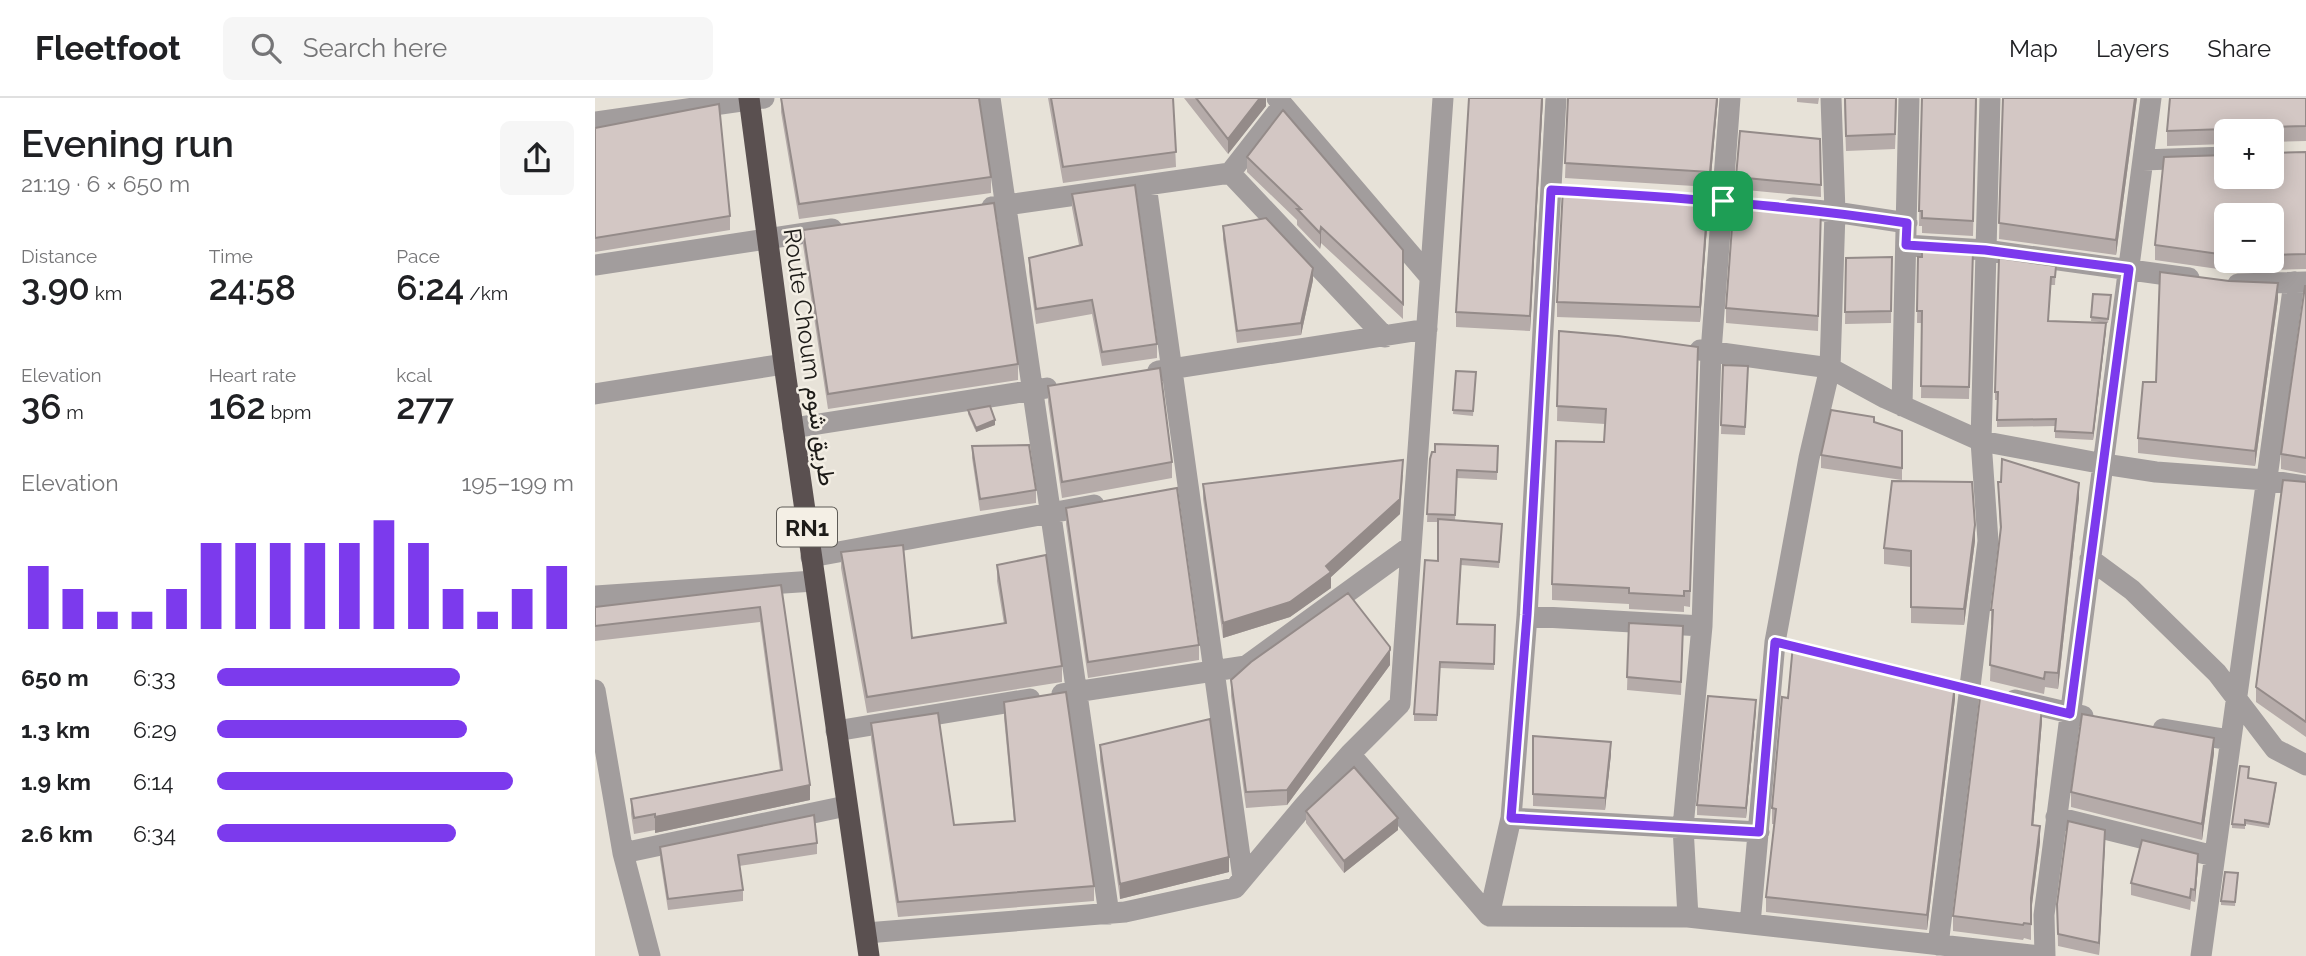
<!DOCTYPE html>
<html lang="en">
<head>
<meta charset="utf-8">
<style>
  :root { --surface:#fff; --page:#f6f6f6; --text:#202124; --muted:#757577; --line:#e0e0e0; --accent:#7c3aed }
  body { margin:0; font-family:Raleway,Vazirmatn,sans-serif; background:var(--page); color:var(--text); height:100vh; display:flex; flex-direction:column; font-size:26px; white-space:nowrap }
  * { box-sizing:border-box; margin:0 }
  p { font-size:23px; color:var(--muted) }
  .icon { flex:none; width:38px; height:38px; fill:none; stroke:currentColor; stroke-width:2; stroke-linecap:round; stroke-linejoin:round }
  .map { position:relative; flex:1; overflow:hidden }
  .side { display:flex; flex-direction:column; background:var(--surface); width:595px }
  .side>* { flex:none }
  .fabs { position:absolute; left:1619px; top:21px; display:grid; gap:14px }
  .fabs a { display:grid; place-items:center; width:70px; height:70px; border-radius:10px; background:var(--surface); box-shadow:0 4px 18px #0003; font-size:35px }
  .pin { position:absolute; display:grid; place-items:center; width:60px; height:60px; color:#fff; margin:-30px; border-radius:14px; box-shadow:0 4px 10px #0006 }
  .round { display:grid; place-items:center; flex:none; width:74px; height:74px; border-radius:10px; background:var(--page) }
  .headline { display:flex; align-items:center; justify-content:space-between; height:119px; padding:0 21px }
  h1 { font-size:38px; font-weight:600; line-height:52px }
  .stats { display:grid; grid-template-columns:repeat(3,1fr); gap:10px; height:119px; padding:7px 21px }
  .stats div { display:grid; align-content:center }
  .stats b { font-size:35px; font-weight:600 }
  .stats small { font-size:19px; font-weight:400 }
  .stats p { font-size:19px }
  .chart { height:196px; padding:14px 21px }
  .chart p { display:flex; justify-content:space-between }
  .chart svg { width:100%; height:126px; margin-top:7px; stroke:var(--accent); stroke-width:6 }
  ul { padding:0 21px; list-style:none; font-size:23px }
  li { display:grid; grid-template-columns:112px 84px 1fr; align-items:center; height:52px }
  li i { height:18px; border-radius:9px; background:var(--accent) }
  header { display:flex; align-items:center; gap:42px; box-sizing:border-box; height:98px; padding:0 35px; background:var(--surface); border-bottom:2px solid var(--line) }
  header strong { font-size:33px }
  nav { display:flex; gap:38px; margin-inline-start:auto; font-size:24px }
  .search { width:490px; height:63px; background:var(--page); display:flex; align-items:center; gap:18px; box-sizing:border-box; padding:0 24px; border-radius:10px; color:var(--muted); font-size:26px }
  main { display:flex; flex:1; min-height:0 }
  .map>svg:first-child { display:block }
</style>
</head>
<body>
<header>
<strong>Fleetfoot</strong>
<div class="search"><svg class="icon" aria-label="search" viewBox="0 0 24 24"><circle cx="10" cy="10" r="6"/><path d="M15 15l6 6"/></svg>Search here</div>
<nav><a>Map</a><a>Layers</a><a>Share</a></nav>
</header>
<main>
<section class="side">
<div class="headline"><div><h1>Evening run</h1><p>21:19 · 6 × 650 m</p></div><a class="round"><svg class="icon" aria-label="share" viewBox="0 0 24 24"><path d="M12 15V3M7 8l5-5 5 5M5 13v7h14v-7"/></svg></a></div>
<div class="stats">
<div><p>Distance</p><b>3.90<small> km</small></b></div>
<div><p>Time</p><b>24:58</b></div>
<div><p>Pace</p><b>6:24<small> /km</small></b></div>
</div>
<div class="stats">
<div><p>Elevation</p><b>36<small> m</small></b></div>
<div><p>Heart rate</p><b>162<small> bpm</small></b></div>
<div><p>kcal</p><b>277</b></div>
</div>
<div class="chart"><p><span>Elevation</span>195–199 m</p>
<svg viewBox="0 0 160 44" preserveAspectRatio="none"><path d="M5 44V22M15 44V30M25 44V38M35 44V38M45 44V30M55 44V14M65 44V14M75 44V14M85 44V14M95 44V14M105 44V6M115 44V14M125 44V30M135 44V38M145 44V30M155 44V22"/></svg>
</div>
<ul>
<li><b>650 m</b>6:33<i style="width:68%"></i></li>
<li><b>1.3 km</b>6:29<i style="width:70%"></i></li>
<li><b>1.9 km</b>6:14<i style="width:83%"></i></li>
<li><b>2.6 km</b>6:34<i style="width:67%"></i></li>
</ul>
</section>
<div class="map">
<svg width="1711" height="858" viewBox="0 0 1711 858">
  <rect width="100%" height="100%" fill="#e7e2d8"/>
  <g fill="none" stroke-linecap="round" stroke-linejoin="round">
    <path stroke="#a29d9d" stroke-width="21" d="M395,0L514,816
      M682,0L835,179
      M961,0L932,518L916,720L894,818L1093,819
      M1135,0L1116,254L1107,528L1088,729L1093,819L1445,858
      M1236,0L1240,114L1312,125
      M0,24L169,0
      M1548,62L1631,59
      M635,75L790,239
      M551,87L648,780
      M397,109L635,75L688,7
      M1311,147L1390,152L1594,180
      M0,167L237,131
      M1643,186L1711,184
      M1105,252L1235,270L1290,300L1386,343L1509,366L1561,374L1671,382L1711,388
      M563,273L832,231
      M0,296L189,266
      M1307,308L1314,0
      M198,330L452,290
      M216,459L499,407
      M1495,461L1537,492L1622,575L1680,651L1711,667
      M0,498L219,483
      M932,518L1107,528
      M0,592L28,755L251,708
      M467,596L651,568L816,448
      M1420,602L1488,618
      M1568,631L1635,642
      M241,633L435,601
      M755,656L894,818
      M1461,719L1619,758
      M916,720L1164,734
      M28,755L55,858
      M1155,826L1180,544L1214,360L1235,270L1240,114L1198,110
      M271,835L530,814L640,790L708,709L755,656L805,606L848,0
      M1343,847L1393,443L1386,343L1395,0
      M1450,858L1449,817L1556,0
      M1606,858L1699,184"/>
    <path stroke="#5a5050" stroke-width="21" d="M154,0L189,266L274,858"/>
  </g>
  <path fill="#b5aba9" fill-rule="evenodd" d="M186,0L396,79V95L204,121L186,14Z
    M453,0H578L581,69L468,85Z
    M589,0H671V8L633,56Z
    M874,0H948L935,233L861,229V214Z
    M973,0H1123L1115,89L970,80Z
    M1202,0H1224L1223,6L1202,4Z
    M1249,0H1302L1300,51L1251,53Z
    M1327,0H1382L1378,138L1327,135V128H1324Z
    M1408,0H1542L1521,157L1404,141Z
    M1711,0V43L1676,44V33H1631V46L1572,48V33Z
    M0,30L135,118V132L0,154Z
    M1225,41L1226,99L1141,91V79Z
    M1711,54V171L1637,173L1560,162V147ZM1631,117H1676V163H1631Z
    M652,59L808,152V221L726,145L725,151L702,127V122L652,74Z
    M477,96L562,246V260L507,268L497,216L441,226L434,174V160L484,147L477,110Z
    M1113,115L1105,224L962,219V204Z
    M1226,126L1223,233L1131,225V210Z
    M628,128L718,182L706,237L642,245L628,141Z
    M208,132L423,266V282L233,311L208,147Z
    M1378,152L1374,301L1326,300L1327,225H1322L1323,159Z
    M1297,159L1296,225L1250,226L1251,160Z
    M1461,168L1460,187H1456L1453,223L1511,232L1498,342L1460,340V328L1402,329V302H1400V294Z
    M1711,188V376L1686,371V356Z
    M1498,196L1516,201L1513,225L1496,223Z
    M1683,201L1660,368L1543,355V340L1561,284Z
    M964,233L1103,264L1095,509L1089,508V514L1034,511V506L957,502V486L1009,344L1010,326L962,323Z
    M1128,267L1153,276L1150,337L1126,336Z
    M861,273L881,274L878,318L858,316Z
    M453,288L577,364V380L467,400L453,304Z
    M373,312L400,327L381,334L373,316Z
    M1279,325L1307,333V382L1226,370V357Z
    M377,348L441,392V405L385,413L377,360Z
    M903,348L902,382L862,380L860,423L907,432L904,470L866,467L863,526L900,527L899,572L845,570L842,623H819V616L843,463V424H832L835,361Z
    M808,377L805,416L736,479V490L695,519L628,540L608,401V386Z
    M1403,384L1484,400L1463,591L1450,589L1449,596L1395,583L1397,528L1396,527V512L1405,434Z
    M1711,384V639L1661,604V589Z
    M471,410L604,547V562L493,580L471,426Z
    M1380,443L1369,527L1316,525V469L1289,466V450Z
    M246,454L317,540L409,526L402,483V467L467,568V584L272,615L246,470Z
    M186,487L215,702L60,735V732L39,736L36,716V701L185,672L165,524L0,543V509Z
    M1034,525L1088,528L1086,597L1032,592Z
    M795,567L692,707L651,710L636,598V582Z
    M1360,601L1332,832L1171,814V799L1179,726H1177V710Z
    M409,604L499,788V803L303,819L276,641V625L359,727L419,723L409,620Z
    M1161,612L1151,720L1102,717V707Z
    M1447,623L1438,727L1445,744L1436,813V842L1429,840L1428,842L1358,833V818Z
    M938,638L1016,656L1010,712L938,708Z
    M505,647L634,774L525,801L505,663Z
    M1619,655L1607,742L1476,709V694Z
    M1654,673L1653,681L1681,690L1674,730L1650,726V731L1637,730V726Z
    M711,713L803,732L749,775L711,725Z
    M222,745V756L144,768L148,792V803L73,812L65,761V749Z
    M1510,745L1504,857L1463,848L1462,806Z
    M1603,768L1600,804L1596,803L1595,812L1536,797V785Z
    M1643,775L1640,808L1626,807V803Z"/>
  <path fill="#948b89" d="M665,0H671V8L633,56V41Z
    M947,0H948L935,233V218Z
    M1122,0H1123L1115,89V74Z
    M1540,0H1542L1521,157V142Z
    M1113,100V115L1105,224V209Z
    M726,129V145L725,151V135Z
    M718,170V182L706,237V225Z
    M1683,185V201L1660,368V353Z
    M1511,225V232L1498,342V335Z
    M400,322V327L381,334V330Z
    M808,362L805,416L736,479V490L695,519L628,540V525L731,468Z
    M1484,385V400L1463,591V575Z
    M1380,427V443L1369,527V511Z
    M795,549V567L692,707V692Z
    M1360,586V601L1332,832V817Z
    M1161,602V612L1151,720V710Z
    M1447,607V623L1437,743V727Z
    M1619,640V655L1607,742V726Z
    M1016,644V656L1010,712V700Z
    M215,687V702L60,735V719Z
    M803,720V732L749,775V763Z
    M1445,728V744L1436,815V800Z
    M1510,732V745L1504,857V845Z
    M1603,756V768L1600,804V792Z
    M634,759V774L525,801V786Z"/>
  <path fill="#d3c7c4" stroke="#948b89" stroke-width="2" d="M186,0H384L396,79L204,106Z
    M456,0H578L581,54L468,69Z
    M601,0H665L633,41Z
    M874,0H947L935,218L861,214Z
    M973,0H1122L1115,74L970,65Z
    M1250,0H1301L1300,36L1251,38Z
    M1327,0H1381L1378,123L1327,120V113H1324Z
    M1408,0H1540L1521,142L1404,125Z
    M1575,0H1711V28L1675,29L1668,33H1636L1631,31L1572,33Z
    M124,6L135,118L0,140V30Z
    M688,12L808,152V206L726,129L725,135L702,111H706L652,59Z
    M1145,33L1225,41L1226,87L1141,79Z
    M1711,54V156L1676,157V117H1631V157L1560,147L1569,59L1631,57V79H1676V55Z
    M540,87L562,246L507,254L497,202L441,211L434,160L487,147L477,96Z
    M968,90L1113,100L1105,209L962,204Z
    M1139,102L1226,110L1223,218L1131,210Z
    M399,105L423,266L233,296L208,132Z
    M671,120L718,170L706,225L642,233L628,128Z
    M1327,149L1378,152L1374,289L1326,288L1327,213H1322L1323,159H1327Z
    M1297,159L1296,213L1250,214L1251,160Z
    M1404,160L1461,168L1460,179H1456L1453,223L1511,225L1498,335L1460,333L1461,321L1402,322L1403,294H1400Z
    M1565,174L1634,183L1683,185L1660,353L1543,340L1548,284H1561Z
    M1710,188H1711V360L1686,356Z
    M1498,196L1516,197L1513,221L1496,219Z
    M964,233L1023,238L1103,249L1095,493H1089V498L1034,495V490L957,486L961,343L1009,344L1011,311L962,308Z
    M1128,267L1153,268L1150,329L1126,327Z
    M565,270L577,364L467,384L453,288Z
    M861,273L881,274L878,313L858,312Z
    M395,308L400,322L381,330L373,312Z
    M1236,312L1279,319V324L1307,333V370L1226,357Z
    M840,346L903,348L902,374L862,372L860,417L832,416L835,361L837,354H840Z
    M434,347L441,392L385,401L377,348Z
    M1407,361L1484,385L1463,575L1450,574L1449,581L1395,567L1398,512H1396L1406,429L1403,384H1406Z
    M808,362L805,401L731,468L736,474L695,504L628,525L608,386Z
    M1688,382L1711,384V624L1661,589Z
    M1297,383L1377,384L1380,427L1369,511L1316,509V453L1289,450Z
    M582,390L604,547L493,564L471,410Z
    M843,421L907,426L904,464L866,461L862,526L900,527L899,566L845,564L842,617L819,616L830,462L843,463Z
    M308,447L317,540L411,525L402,467L451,457L467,568L272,599L246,454Z
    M186,487L215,687L60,719V716L39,720L36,701L187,672L165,509L0,528V509Z
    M753,495L795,549V552L692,692L651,694L636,582L656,564Z
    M1034,525L1088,528L1086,584L1032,579Z
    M1198,547L1360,586L1332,817L1171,799L1181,711L1177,710L1187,599L1193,600Z
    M1386,592L1447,607L1437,727L1445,728L1436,800V826L1429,825L1428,827L1358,818Z
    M471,594L499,788L303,804L276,625L343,615L359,727L420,723L409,604Z
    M1113,598L1161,602L1151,710L1102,707Z
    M1487,616L1619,640L1607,726L1476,694Z
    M615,621L634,759L525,786L505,647Z
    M938,638L1016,644L1010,700L938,696Z
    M1645,668L1654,669L1653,680L1681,685L1674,726L1650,722V727L1637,726Z
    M759,669L803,720L749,763L711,713Z
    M219,717L222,745L143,757L148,792L73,801L65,749Z
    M1473,723L1510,732L1504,845L1463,836L1462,806Z
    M1547,742L1603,756L1600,792L1596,791L1595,800L1536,785Z
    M1630,774L1643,775L1640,804L1626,803Z"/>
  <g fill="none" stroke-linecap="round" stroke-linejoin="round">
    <defs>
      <path id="route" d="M956,92C1075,99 1194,107 1312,125L1311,147L1390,152L1534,171L1475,616L1180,544L1164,734L916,720L932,517Z"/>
    </defs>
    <use href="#route" stroke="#fff" stroke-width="14"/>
    <use href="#route" stroke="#7c3aed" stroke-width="9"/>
  </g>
  <g text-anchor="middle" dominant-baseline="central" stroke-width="5" stroke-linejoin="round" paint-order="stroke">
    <rect fill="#f4efe5" stroke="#5e5b56" stroke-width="2" x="182" y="409.5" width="60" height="39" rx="5"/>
    <g font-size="23" font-weight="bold" fill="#1d1b18">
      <text x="212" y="429">RN1</text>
    </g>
    <g font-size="24" fill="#1d1b18" stroke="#f4efe5">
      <text transform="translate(215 259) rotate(82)">Route Choum طريق شوم</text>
    </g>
  </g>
</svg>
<div class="fabs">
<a>+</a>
<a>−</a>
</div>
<div class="pin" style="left:1128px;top:103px;background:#1e9e55"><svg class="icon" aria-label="arrive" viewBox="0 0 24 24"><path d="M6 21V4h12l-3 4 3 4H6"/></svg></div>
</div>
</main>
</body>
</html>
